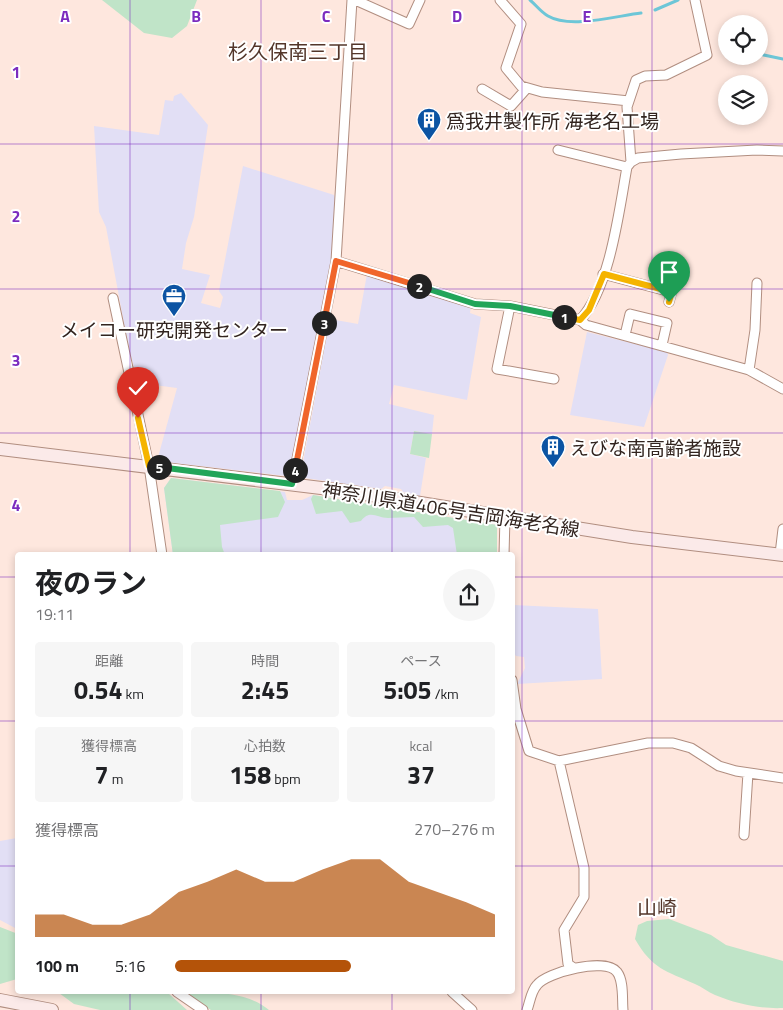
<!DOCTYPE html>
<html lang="ja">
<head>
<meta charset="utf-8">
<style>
  :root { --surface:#fff; --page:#f6f6f6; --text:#202124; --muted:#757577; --accent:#b45309 }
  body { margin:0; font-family:"Titillium Web","Noto Sans JP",sans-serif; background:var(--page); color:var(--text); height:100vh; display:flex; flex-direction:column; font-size:19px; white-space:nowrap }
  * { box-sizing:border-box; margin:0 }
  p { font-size:16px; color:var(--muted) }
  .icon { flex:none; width:28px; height:28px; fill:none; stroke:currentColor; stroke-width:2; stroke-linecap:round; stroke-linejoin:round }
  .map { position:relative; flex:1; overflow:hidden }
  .panel { position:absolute; left:15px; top:552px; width:500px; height:442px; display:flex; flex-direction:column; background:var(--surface); border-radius:5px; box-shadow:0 2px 8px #0003 }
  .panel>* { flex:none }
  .buttons { position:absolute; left:718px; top:15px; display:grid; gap:10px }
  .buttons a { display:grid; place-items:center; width:50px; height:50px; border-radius:50%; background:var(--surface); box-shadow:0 2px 8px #0003; font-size:25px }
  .pin { position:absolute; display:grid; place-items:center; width:42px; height:42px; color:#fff; margin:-51px -21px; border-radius:50% 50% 50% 0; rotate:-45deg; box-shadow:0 0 5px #0007 }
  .pin .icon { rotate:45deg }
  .km { position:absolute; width:25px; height:25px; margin:-12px; border-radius:50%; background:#222; color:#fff; font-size:14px; line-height:25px; text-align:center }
  .round { display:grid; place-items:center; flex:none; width:52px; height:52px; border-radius:26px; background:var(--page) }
  .overview { display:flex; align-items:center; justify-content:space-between; height:85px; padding:0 20px }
  h1 { font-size:28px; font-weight:700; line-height:38px }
  .metrics { display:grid; grid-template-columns:repeat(3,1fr); gap:8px; height:85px; padding:5px 20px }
  .metrics div { display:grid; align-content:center; border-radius:5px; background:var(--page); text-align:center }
  .metrics b { font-size:25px; font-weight:700 }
  .metrics small { font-size:14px; font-weight:400 }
  .metrics p { font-size:14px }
  .chart { height:140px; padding:10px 20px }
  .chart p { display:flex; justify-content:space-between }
  .chart svg { width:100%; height:90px; margin-top:5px; fill:var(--accent); opacity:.7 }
  ul { padding:0 20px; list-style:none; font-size:16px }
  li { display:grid; grid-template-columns:80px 60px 1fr; align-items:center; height:38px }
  li i { height:12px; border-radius:6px; background:var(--accent) }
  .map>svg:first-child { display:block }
</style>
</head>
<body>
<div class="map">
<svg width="783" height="1010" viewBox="0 0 783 1010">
  <rect width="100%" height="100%" fill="#fee7de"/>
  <path fill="#e2dff5" d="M181,93L208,125L194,217L186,243L182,269L210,275L201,303L220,308L223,297L219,291L243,166L334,195L336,200L333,261L290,472L286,476L157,461L177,388L139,383L129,350L106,227L99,212L94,126L159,135L165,100L173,101L174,96Z
    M367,274L372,277L471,305L470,313L481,317L467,400L394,385L389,404L434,415L432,434L414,431L410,454L426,458L420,496L403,492L401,489L385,486L381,489L305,478L301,473L330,319L358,324Z
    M587,332L667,352L668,355L644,427L570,415Z
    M171,478L285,492L287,500H302L313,495L497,525V555H173L164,488Z
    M513,605L598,609L602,679L517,684L525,668L524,657L516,656L513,652Z
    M17,838L18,902L15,910L17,929L0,920V841Z"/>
  <path fill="#c0e4c8" d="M102,0H197L187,26L172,38L144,33Z
    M414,431L432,434L429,458L410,454Z
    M171,478L280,491L285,502L278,517L220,525L222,547L225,555H173L164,488Z
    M313,495L497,525V555H457L453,528L448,525L423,527L414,517C405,517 396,518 388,518C377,518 370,509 361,521L350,523L342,511L316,514L311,499Z
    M669,919L711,935L726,945L783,961V1008C760,1009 737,1004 715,995C708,992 702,987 695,984C666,971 652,969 635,939L638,925L647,921Z
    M0,927L18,934L17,979L0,984Z
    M59,993H168L187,1010H100L74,1004Z
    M182,993C213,993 244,990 269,1010H211Z"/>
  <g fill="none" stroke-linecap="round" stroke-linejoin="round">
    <path stroke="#6dc6d7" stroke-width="3" d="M530,0C536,5 541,12 548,16C570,29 616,16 641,13
      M655,10L678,0
      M759,54L783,59"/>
    <defs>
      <path id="street" d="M355,0L409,24L420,0
        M500,0L521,24L506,68L521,86L542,92L629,101
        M482,89L511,106L527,88
        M558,150L627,167
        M631,162L627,107L636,80L645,76L666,75L707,55L695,0
        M336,261L475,304L510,306L580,320L586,325L749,370L783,389
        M603,274L671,292
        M113,298L149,466L162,555
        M669,302L675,279
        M510,306L497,369L554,379
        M580,320C610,288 619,211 627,167L631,162L638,158L681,154L757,150L783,151
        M625,335L630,314L667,323L662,345
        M749,370L755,330L757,283
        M292,484L336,261L352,0
        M780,554L783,529
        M504,555L505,517
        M512,680L516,709L529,751L559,761L648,743H673L691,748L719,766L736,771L783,778
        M559,761L584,868V897L564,930L568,964L574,968
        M744,835L748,773
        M177,992L203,1010
        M452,992L472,1010
        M527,1010C530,1002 531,991 537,985C547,972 606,957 617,972C624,981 622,999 623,1010"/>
      <path id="secondary" d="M0,449L346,491L632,537L783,555
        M0,1000L52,1010"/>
    </defs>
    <use href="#street" stroke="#b18e80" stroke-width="11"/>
    <use href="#secondary" stroke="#b18e80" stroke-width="14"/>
    <use href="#street" stroke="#fff" stroke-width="9"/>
    <use href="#secondary" stroke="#fbeae9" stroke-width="12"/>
  </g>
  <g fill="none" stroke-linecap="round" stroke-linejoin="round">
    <defs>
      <path id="split-1" d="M564,317L580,320L589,310L604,274L672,292L669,302"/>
      <path id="split-2" d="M419,286L475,304L510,306L564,317"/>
      <path id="split-3" d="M324,323L336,261L419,286"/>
      <path id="split-4" d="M295,470L324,323"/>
      <path id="split-5" d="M159,467L292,484L295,470"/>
      <path id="split-6" d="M138,418L149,466L159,467"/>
    </defs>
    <use href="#split-1" stroke="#fff" stroke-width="10"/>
    <use href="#split-2" stroke="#fff" stroke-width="10"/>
    <use href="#split-3" stroke="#fff" stroke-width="10"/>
    <use href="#split-4" stroke="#fff" stroke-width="10"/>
    <use href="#split-5" stroke="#fff" stroke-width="10"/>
    <use href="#split-6" stroke="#fff" stroke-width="10"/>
    <use href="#split-1" stroke="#f5b400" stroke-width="6"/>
    <use href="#split-2" stroke="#22a559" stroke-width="6"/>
    <use href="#split-3" stroke="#f0652b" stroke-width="6"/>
    <use href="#split-4" stroke="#f0652b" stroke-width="6"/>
    <use href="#split-5" stroke="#22a559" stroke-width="6"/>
    <use href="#split-6" stroke="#f5b400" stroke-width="6"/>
  </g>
  <path fill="none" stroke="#7b2cbf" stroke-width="1" stroke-opacity="0.55" d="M130,0V555M261,0V555M392,0V555M522,0V1010M652,0V1010M0,144H783M0,289H783M0,433H783M0,577H18M512,577H783M0,721H18M512,721H783M0,866H18M512,866H783M130,992V1010M261,992V1010M392,992V1010"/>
  <defs>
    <symbol id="building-pin" viewBox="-11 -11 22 30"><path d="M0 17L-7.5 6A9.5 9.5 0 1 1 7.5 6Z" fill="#0c54a3" stroke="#fff"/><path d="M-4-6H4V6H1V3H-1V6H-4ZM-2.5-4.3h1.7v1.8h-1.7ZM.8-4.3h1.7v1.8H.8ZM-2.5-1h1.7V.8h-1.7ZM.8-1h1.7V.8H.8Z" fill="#fff"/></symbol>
    <symbol id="office-pin" viewBox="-11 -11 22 30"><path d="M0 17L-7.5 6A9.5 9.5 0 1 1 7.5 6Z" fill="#0c54a3" stroke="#fff"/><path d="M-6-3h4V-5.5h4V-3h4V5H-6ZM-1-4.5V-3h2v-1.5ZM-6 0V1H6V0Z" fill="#fff"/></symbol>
  </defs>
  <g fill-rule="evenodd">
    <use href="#building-pin" x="415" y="106" width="28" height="38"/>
    <use href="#office-pin" x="160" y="282" width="28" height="38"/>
    <use href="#building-pin" x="539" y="433" width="28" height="38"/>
  </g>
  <g text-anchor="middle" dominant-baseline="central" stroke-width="4" stroke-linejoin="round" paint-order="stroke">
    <g font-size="19" fill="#32241f" stroke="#fff" text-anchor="start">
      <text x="446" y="120">爲我井製作所 海老名工場</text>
      <text x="174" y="329" text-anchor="middle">メイコー研究開発センター</text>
      <text x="570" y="447">えびな南高齢者施設</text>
    </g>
    <g font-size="19" fill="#32241f" stroke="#fff">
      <text transform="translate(451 509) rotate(9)">神奈川県道406号吉岡海老名線</text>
    </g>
    <g font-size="20" fill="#53362a" stroke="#fff">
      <text x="298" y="51">杉久保南三丁目</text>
      <text x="657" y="907">山崎</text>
    </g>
  </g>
  <g font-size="16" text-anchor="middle" font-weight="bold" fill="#7b2cbf" stroke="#fff" stroke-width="4" stroke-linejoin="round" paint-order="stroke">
    <text x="65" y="22">A</text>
    <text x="196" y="22">B</text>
    <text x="326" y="22">C</text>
    <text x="457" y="22">D</text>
    <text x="587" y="22">E</text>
    <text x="16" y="78">1</text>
    <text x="16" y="222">2</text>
    <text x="16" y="366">3</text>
    <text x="16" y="511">4</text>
  </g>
</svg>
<div class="buttons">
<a><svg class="icon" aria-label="locate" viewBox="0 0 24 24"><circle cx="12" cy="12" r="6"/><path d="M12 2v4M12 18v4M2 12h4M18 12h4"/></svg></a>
<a><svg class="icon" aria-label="layers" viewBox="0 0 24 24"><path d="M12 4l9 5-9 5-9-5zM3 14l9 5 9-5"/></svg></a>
</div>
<div class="pin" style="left:669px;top:302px;background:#1e9e55"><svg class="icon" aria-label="arrive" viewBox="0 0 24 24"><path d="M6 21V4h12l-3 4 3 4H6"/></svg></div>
<div class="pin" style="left:138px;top:418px;background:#d93025"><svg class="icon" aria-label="check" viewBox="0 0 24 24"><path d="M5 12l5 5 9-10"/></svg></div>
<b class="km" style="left:564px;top:317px">1</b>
<b class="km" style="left:419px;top:286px">2</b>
<b class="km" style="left:324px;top:323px">3</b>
<b class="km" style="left:295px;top:470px">4</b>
<b class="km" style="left:159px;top:467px">5</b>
<section class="panel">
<div class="overview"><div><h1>夜のラン</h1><p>19:11</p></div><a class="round"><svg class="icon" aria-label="share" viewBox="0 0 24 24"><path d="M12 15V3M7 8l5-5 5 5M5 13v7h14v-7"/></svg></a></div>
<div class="metrics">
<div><p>距離</p><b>0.54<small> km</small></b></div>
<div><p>時間</p><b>2:45</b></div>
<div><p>ペース</p><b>5:05<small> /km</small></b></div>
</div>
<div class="metrics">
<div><p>獲得標高</p><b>7<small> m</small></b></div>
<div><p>心拍数</p><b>158<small> bpm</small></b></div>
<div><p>kcal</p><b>37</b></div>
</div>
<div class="chart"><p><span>獲得標高</span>270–276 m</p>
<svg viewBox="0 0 160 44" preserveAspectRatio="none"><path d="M0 44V33L10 33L20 38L30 38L40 33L50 22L60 17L70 11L80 17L90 17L100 11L110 6L120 6L130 17L140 22L150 27L160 33V44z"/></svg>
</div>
<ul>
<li><b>100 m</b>5:16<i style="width:55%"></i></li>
</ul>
</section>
</div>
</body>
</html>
